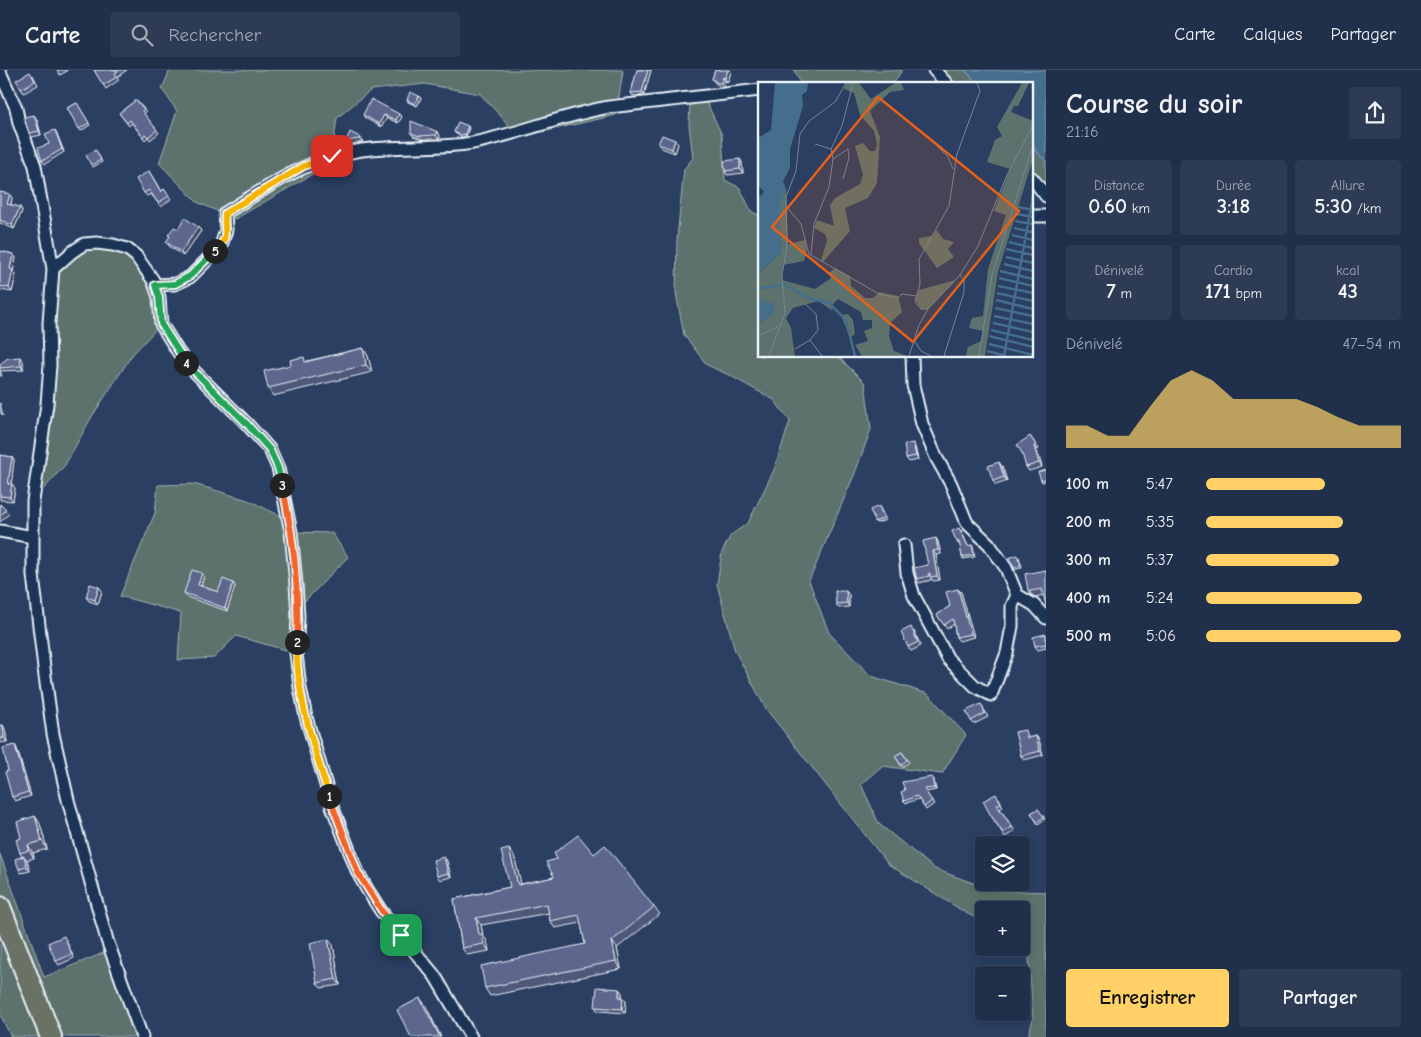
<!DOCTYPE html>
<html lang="fr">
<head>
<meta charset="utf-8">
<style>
  :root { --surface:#202f4a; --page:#2d3b54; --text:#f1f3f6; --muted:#a2a9b5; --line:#3d4a62; --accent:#ffd166 }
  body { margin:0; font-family:"Comic Neue",sans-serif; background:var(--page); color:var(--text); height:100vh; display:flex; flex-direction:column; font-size:19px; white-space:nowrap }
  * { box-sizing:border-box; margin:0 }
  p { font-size:16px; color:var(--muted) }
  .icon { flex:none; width:28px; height:28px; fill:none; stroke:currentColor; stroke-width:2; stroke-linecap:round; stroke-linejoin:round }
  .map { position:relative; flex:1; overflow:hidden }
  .drawer { display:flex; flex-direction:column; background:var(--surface); width:375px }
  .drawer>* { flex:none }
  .fabs { position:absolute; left:975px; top:766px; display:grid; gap:10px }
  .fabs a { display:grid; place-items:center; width:55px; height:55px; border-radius:5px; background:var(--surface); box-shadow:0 2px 8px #0003,0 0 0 1px var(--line); font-size:25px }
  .pin { position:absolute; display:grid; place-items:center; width:42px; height:42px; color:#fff; margin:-21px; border-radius:10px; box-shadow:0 2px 8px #0006 }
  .km { position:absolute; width:25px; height:25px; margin:-12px; border-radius:50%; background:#222; color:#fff; font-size:14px; line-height:25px; text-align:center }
  .round { display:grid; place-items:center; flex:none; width:52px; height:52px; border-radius:5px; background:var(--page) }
  .head { display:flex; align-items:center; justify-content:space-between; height:85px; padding:0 20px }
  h1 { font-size:28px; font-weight:600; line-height:38px }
  .stats { display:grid; grid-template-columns:repeat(3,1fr); gap:8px; height:85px; padding:5px 20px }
  .stats div { display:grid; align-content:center; border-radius:5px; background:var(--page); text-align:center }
  .stats b { font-size:21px; font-weight:600 }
  .stats small { font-size:14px; font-weight:400 }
  .stats p { font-size:14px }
  .chart { height:140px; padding:10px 20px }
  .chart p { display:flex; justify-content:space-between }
  .chart svg { width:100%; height:90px; margin-top:5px; fill:var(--accent); opacity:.7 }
  .button { display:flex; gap:10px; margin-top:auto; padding:10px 20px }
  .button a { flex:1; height:58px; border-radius:5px; background:var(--accent); color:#111; font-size:20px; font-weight:600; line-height:58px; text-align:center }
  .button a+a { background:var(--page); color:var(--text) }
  ul { padding:0 20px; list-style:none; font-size:16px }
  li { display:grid; grid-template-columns:80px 60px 1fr; align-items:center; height:38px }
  li i { height:12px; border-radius:6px; background:var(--accent) }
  header { display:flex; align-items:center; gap:30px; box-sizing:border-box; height:70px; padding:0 25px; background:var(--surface); border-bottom:1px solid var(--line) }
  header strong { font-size:24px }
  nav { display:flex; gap:28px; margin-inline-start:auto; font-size:18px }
  .search { width:350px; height:45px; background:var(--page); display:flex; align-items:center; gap:12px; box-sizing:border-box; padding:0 18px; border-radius:5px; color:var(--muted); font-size:19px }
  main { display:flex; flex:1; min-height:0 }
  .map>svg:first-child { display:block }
</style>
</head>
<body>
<header>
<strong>Carte</strong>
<div class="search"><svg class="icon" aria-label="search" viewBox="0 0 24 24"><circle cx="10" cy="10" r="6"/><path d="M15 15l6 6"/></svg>Rechercher</div>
<nav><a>Carte</a><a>Calques</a><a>Partager</a></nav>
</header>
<main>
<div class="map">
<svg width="1046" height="967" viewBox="0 0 1046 967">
  <rect width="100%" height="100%" fill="#2a3f62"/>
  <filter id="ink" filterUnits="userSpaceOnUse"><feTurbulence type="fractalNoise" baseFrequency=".02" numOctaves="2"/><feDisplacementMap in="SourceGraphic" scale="10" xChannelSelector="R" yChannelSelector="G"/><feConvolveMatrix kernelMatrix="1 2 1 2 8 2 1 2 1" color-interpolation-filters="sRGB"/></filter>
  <g filter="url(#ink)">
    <path fill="#5d726d" stroke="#a2b2b2" d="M170,0H621L623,1L616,45L520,67L480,24L425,14L371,20L337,48L330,99L311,105L235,149L197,132L159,93L177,41L162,19Z
      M794,0H902L893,14H801Z
      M934,0H965L978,14H947Z
      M705,29L722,65L725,110L740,118L751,141L760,146V286H838L865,313L871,359L855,403L809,511L829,563L871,606L928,624L966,665L942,704L882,696L861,714L879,754L935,799L992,820L1046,822V967H1028L1033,949L1028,873L1021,869V840H984V852L966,843L888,794L766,639L735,581L717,514L722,482L731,465L748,453L774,400L790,351L774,330L729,305L707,295L684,265L676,223L677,169L684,99L693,88L689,55L690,32Z
      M1032,76L1046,92V126L1032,108Z
      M84,174L127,179L153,210L161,254L132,285L91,348L65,395L33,431L42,376L53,199Z
      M194,414L248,430L289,450L291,462L332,463L348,487L298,538L296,583L236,566L214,588L178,590L181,543L120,526L155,443L158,415Z
      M0,784L44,907L111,880L142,967H11L0,944Z"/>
    <path fill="#456e8d" stroke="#86a2b8" d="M965,0H1046V92L1032,76V14H978Z"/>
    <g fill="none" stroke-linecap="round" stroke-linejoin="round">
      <defs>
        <path id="street" d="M934,0L947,14
          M0,2L16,38L19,53L35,96L53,199L49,253L50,295L47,334L33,431V505L45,606L53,664L68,730L107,870L142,967
          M1032,108L1046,126
          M1032,146H1046
          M53,199L72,182L84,174L97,173L113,175L127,179L136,186L153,210L159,227L161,254L177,280L187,294L247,354L270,380L278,398L291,462L296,514L298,547L296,583L300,618L306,647L332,736L358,803L367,819L381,841L435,906L471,967
          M155,215L175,214L190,207L221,176L226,160L225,143C269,116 310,87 362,80C399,75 436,79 473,73C519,64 563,45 609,37L760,20
          M912,286L913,315L922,354L936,387L951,414L967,453L989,474L1006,498L1017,525L1034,535L1046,548
          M0,461L33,467
          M904,475L907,503L914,526L948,589L975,616L991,625L1007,583L1012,556V536L1017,525"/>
        <path id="highway" d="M0,837L51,967"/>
      </defs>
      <use href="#street" stroke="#e8f1f8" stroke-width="15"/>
      <use href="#highway" stroke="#e8f1f8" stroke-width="24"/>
      <use href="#street" stroke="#1d3557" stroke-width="11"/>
      <use href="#highway" stroke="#6a7165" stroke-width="20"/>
    </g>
    <path fill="#505879" stroke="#e8f1f8" d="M57,0H67V1L60,5Z
      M94,0H127L117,7L119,10L106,19Z
      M637,0H651L644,25L633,26L631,23Z
      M715,0L731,1L728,12L725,11L724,17H721L715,13L712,9Z
      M33,5L38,15L24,23L21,19Z
      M419,26L421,28L417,36L408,32L407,30Z
      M136,30L146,42L144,44L159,63L150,70L148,67L145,70L132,53L129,56L119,43Z
      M77,33L90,55L81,61L67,38Z
      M399,44L402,47L398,53L387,48L381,57L365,48L363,45Z
      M37,49L41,65L32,67L29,63Z
      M469,58L466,66L462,67L456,64L454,62Z
      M55,60L57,64L64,82L45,94L42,91Z
      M438,62L440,66L439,69H422L413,66L411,63Z
      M360,67L363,71L362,72L348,75L346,71Z
      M658,74H678L675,83L661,78Z
      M97,82L102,92L93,97L91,95Z
      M740,89L742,93L743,103L727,105L725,101Z
      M149,101L161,121L164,119L171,129L161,137L151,124L147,126L144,123Z
      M0,122L12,128L11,135L20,137L22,141L14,159L0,153Z
      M198,157L201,161L183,186L169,176L166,172L170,167L168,165L178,159Z
      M0,181L13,184L16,188L13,201L16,204L12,222L0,220Z
      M363,278L368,286L372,302L273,326L268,318L307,291Z
      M23,291V300L0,301L2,306H0V294Z
      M1030,366L1039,379L1037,380L1042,397L1029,401L1026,397Z
      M915,377L918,390L909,392L906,388Z
      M0,385L12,387L14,390L11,414L15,418L13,431L0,430Z
      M1002,396L1007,411L996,415L993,411Z
      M1046,400V411L1042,412L1041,410Z
      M0,434L9,444L0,452Z
      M880,438L886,450L877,453L875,452Z
      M961,460L968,476L972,475L973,477L975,487L963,489L962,487L960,473L958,474L957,472Z
      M936,468L938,472L941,484L936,485L940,510L933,511L931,508V510L919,513L917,509L928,495Z
      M1019,487L1022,497L1015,500L1014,498Z
      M1046,500L1044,525L1035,527L1032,525L1028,520Z
      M202,503L204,506L201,516L218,522L233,513L235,516L227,541L187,527L184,523Z
      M99,517L102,521L98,534L89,531L86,527Z
      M961,522L974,567L959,571L956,567L954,554L947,559L937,545L950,536Z
      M849,525V537L839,538L836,534Z
      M914,561L921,576L911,581L908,577Z
      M1046,564V578L1038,580L1035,576Z
      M981,634L988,647L974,654L971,651Z
      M0,655L5,659L7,672L0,673Z
      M1027,664L1029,668L1036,666L1039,670L1043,685L1024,690L1021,686Z
      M15,675L17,679L31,726L15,731L12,727L8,701Z
      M902,682L909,692L902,697L895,686Z
      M932,707L934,710L936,720L926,722L934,734L926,740L919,729L906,733L904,731L905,720Z
      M999,728L1003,737L1000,739L1015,761L1005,767L990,744Z
      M1038,739L1045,749L1038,754L1031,743Z
      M35,746L40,754L47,779L33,783L34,788L27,790L30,801L21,803L19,799L22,787L20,783L21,768Z
      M594,784L654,837L660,844L617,878L621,899L490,926L485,918L585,874L581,853L555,858L550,851L549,843L481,855L483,866L487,871L489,881L467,885L462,878L454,829L510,817L514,786L521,814L554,807Z
      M444,787L447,791L451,807L440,810L437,806Z
      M66,870L74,888L59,895L56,891Z
      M333,875L340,915L321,918L317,913Z
      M619,919L622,923V927L626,931L625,943L598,941L595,937Z"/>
    <path fill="#414763" stroke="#e8f1f8" d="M648,0H651L644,25L642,22Z
      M728,0L731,1L728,12L725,8Z
      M723,7L725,11L724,17L721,13Z
      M419,26L421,28L417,36L415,34Z
      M399,44L402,47L398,53L396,50Z
      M34,45L37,49L41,65L39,61Z
      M384,45L387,48L381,57L379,54Z
      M468,56L469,58L466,66L465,64Z
      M55,60L57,64L64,82L62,79Z
      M438,62L440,66L439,69L436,65Z
      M360,67L363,71L362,72L359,69Z
      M675,70L678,74L675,83L672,79Z
      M740,89L742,93L743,103L740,99Z
      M10,124L12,128L10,138L7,134Z
      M20,137L22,141L14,159L12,155Z
      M198,157L201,161L183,186L181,182Z
      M13,184L16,188L13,201L16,204L12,222L9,218L10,199Z
      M363,278L368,286L372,302L366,295Z
      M20,287L23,291V300L21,296Z
      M0,333L3,346L0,342Z
      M913,373L915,377L918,390L916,386Z
      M1034,376L1037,380L1042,397L1039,393Z
      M12,387L14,390L11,418L8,414Z
      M999,392L1002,396L1007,411L1004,407Z
      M12,414L15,418L13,431L10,427Z
      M936,468L938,472L941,484L938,480Z
      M933,481L936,485L940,510L937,506Z
      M202,503L204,506L200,518L198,515Z
      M233,513L235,516L227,541L225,538Z
      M99,517L102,521L98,534L95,530Z
      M958,519L961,522L974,567L971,564Z
      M846,521L849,525V537L847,533Z
      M3,655L5,659L7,672L4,668Z
      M1036,666L1039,670L1043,685L1040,681Z
      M15,675L17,679L31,726L28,722Z
      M932,707L934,710L936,720L934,718Z
      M35,746L40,754L47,779L42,771Z
      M28,775L33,783L34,788L29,780Z
      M509,779L514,786L523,822L518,815Z
      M24,786L27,790L30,801L27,797Z
      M444,787L447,791L451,807L448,803Z
      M476,848L481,855L483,866L487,871L489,881L484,874L479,864Z
      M328,869L333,875L340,915L336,909Z
      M612,871L617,878L621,899L616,891Z
      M619,919L622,923L621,931L619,927Z
      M623,927L626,931L625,943L622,939Z
      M420,928L426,936L441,967H440Z"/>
    <path fill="#5d668d" stroke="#e8f1f8" d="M94,0H120L115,3L117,7L103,15Z
      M637,0H648L642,22L631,23Z
      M715,0H728L725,8L723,7L721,13H718L712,9Z
      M30,2L35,11L21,19L16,10Z
      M410,22L419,26L415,34L407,30Z
      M371,29L399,44L396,50L384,45L379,54L363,45Z
      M136,30L144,39L142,41L157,60L148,67L145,64L143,67L130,50L127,53L119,43Z
      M77,33L89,53L79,59L67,38Z
      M34,45L39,61L29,63L24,47Z
      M411,51L438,62L436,65L419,66L411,63Z
      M458,52L468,56L465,64L461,65L454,62Z
      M55,60L62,79L42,91L38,78L49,74L45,64Z
      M350,62L360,67L359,69L346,71Z
      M662,65L675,70L672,79L658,74Z
      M96,80L101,90L91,95L86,85Z
      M740,89V99L725,101L724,91Z
      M149,101L161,122L164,119L169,126L158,133L149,120L144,123L136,109Z
      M0,122L10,124L7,134L20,137L12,155L0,150Z
      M185,148L198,157L181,182L166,172L170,166L168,165L174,157L178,159Z
      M0,181L13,184L10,199L13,200L9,218L0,216Z
      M363,278L366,295L268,318L264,301L291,295L290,290L304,287L305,292Z
      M20,287L21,296L0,298V294L8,288Z
      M1030,366L1036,375L1034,376L1039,393L1026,397L1022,383L1017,375Z
      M913,373L916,386L906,388L904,375Z
      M0,385L12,387L8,414H12L10,427L0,426Z
      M999,392L1004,407L993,411L988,396Z
      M1046,400V409L1041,410L1038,402Z
      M0,434L6,440L0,446Z
      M879,436L884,448L875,452L870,440Z
      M959,458L968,476L972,475L974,485L962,487L959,471L957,472L952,461Z
      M936,468L938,480L933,481L937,506L930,507V503L928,504L929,506L917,509L914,498L928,495L923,471Z
      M1017,485L1021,495L1014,498L1009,488Z
      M192,500L202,503L198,515L218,522L223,509L233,513L225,538L184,523Z
      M1046,500V536L1042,519L1031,521L1028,520L1025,504Z
      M90,514L99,517L95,530L86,527Z
      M958,519L971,564L956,567L953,549L944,555L937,545L950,536L946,522Z
      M835,521H846L847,533L836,534Z
      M911,557L918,572L908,577L901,562Z
      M1046,564V574L1035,576L1033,567Z
      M981,634L985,643L971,651L966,641Z
      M0,655H3L4,668H0Z
      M1025,660L1027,668L1036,666L1040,681L1021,686L1015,662Z
      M15,675L28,722L12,727L5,702L8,701L3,678Z
      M902,682L907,690L901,695L895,686Z
      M932,707L934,718L924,719L932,731L924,737L917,726L904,731L901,722L905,720L902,712Z
      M996,724L1001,733L997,735L1012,757L1003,763L990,744L983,731Z
      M1038,739L1044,747L1037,752L1031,743Z
      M35,746L42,771L28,775L29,780L20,783L16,770L21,768L17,752Z
      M578,765L594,784L605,775L654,837L612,871L616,891L485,918L481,896L585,874L579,845L550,851L547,834L476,848L479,864H482L484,874L462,878L454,829L510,817L501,781L509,779L518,815L554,807L546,792L557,789L554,783Z
      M24,786L27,797L19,799L15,789Z
      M444,787L448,803L437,806L433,790Z
      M64,866L72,884L56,891L48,873Z
      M328,869L336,909L317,913L310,873Z
      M597,917L619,919V927H623L622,939L595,937Z
      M420,928L440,967H411L397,940Z"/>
  </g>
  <g fill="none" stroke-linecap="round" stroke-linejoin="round" filter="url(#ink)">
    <defs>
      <path id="split-1" d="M329,726L358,803L382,841L401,865"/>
      <path id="split-2" d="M297,572C295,624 314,676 329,726"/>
      <path id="split-3" d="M282,415C294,466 299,519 297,572"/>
      <path id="split-4" d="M186,293L247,354L270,380L278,398L282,415"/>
      <path id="split-5" d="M186,293L161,254L159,227L155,215L175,214L190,206L215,181"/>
      <path id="split-6" d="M215,181C231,166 223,160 225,143L304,96L332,86"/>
    </defs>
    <use href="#split-1" stroke="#fff" stroke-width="10"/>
    <use href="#split-2" stroke="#fff" stroke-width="10"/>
    <use href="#split-3" stroke="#fff" stroke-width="10"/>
    <use href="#split-4" stroke="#fff" stroke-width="10"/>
    <use href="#split-5" stroke="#fff" stroke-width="10"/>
    <use href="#split-6" stroke="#fff" stroke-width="10"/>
    <use href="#split-1" stroke="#f0652b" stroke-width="6"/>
    <use href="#split-2" stroke="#f5b400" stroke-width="6"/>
    <use href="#split-3" stroke="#f0652b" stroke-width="6"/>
    <use href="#split-4" stroke="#22a559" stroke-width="6"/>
    <use href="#split-5" stroke="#22a559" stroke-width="6"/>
    <use href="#split-6" stroke="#f5b400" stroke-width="6"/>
  </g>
  <g transform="translate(758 12)">
    <rect width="275" height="275" fill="#2a3f62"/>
    <path d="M88,1H101L113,17L137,1H143L146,8L132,10L112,29L122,55L119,101L110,116L87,126L92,149L65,180L63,179L69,158L67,152L56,146L59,138L76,144L72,123L77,116L102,102L105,93L97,64L105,61L112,69H117L119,62L116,49L102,33L96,11L86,7ZM264,1H271L260,24H256L253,30L275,39V77L240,190L227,274H208L210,265L223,259L225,249L211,246L214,236L225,234L230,187L248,133L236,129L252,87L229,80L237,58L244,54L239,45ZM28,105L30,162L47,158L49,169L46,179L25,183L24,198L57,207L73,196L71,191L77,186L92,194L93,204L107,216H115L121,210L140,214L144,230L132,241L131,254L136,269L149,274H104L97,263L110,259L106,249L114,246V238H105L103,230L80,217L73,224L75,229L60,219L35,226L28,236L33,246L37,274H0V241L14,233L0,216V192L23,170L21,122ZM179,148L185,157L196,160L190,167L196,175L179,186L161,161V156L174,154ZM198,198L170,227H163L157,217L161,208ZM90,232L95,238L97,252L92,256L83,233Z" fill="#5d726d"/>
    <path d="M17,1H50L49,9L44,13L45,24L32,67V86L25,99L28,107L22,122L23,170L0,192V116L6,110L0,103V56L13,48ZM0,216L7,221L15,220L17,224L14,233L0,241Z" fill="#456e8d"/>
    <path fill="none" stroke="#456e8d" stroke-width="2.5" d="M260,125L275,128M259,132L275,135M257,139L275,142M256,146L275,150M254,153L275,158M251,160L275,166M248,167L275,173M248,175L275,181M246,182L275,189M242,189L275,197M241,196L275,204M240,204L275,211M0,207L26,202L50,216L71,221L88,238L97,274M239,211L275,219M238,218L275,227M237,226L275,234M236,234L275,242M235,241L275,250M233,248L275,258M231,254L275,265M231,262L275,273M229,269L248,274M246,274L275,114"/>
    <path fill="none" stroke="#76869e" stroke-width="1" d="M172,57L190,75L195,87M73,67L84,44L95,1M75,77L90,67L91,76L85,97M28,124L43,142L51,172L121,212L140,216L144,212L158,214M53,172L56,142L71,105L75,77L73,67L57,62M170,227H163L157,220L162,202L161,177L191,124L199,72L222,9L219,1M0,254L20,245M52,258L64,274M156,258L163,269L173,274M37,267L52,258L60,248L58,232L47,222M11,274L27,231L24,194L29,165L28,115L38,89L42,52L51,39L77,20L88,1M151,274L161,243L170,227L202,193L220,164L249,93L275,43M186,274L206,210V198L202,193M221,274L234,193L275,63"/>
    <path fill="#e86118" fill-opacity="0.15" stroke="#e86118" stroke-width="2.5" d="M120,15L261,129L155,260L14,145Z"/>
    <rect width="275" height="275" fill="none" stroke="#e8f1f8" stroke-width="2.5"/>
  </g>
</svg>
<div class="fabs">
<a><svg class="icon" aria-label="layers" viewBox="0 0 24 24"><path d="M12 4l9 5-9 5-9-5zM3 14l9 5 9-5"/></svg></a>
<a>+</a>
<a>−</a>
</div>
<div class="pin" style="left:401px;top:865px;background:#1e9e55"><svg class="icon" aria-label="arrive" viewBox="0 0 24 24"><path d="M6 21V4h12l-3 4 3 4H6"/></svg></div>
<div class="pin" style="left:332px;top:86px;background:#d93025"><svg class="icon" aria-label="check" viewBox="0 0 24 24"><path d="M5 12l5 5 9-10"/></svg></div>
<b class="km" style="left:329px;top:726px">1</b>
<b class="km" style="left:297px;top:572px">2</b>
<b class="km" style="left:282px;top:415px">3</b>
<b class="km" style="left:186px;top:293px">4</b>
<b class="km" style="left:215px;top:181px">5</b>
</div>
<section class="drawer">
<div class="head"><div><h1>Course du soir</h1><p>21:16</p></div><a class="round"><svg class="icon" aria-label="share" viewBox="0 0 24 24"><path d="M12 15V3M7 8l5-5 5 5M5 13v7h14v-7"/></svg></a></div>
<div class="stats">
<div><p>Distance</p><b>0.60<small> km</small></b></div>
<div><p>Durée</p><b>3:18</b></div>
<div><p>Allure</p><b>5:30<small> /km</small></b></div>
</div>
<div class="stats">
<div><p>Dénivelé</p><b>7<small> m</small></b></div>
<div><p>Cardio</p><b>171<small> bpm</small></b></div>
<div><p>kcal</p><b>43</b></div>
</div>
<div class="chart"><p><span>Dénivelé</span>47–54 m</p>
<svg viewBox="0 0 160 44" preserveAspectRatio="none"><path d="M0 44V33L10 33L20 38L30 38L40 24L50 11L60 6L70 11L80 20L90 20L100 20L110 20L120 24L130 29L140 33L150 33L160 33V44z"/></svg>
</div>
<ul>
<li><b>100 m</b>5:47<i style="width:61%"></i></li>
<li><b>200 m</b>5:35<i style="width:70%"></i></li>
<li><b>300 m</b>5:37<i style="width:68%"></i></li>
<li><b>400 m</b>5:24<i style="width:80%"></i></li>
<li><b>500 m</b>5:06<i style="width:100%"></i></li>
</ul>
<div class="button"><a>Enregistrer</a><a>Partager</a></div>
</section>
</main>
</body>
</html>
